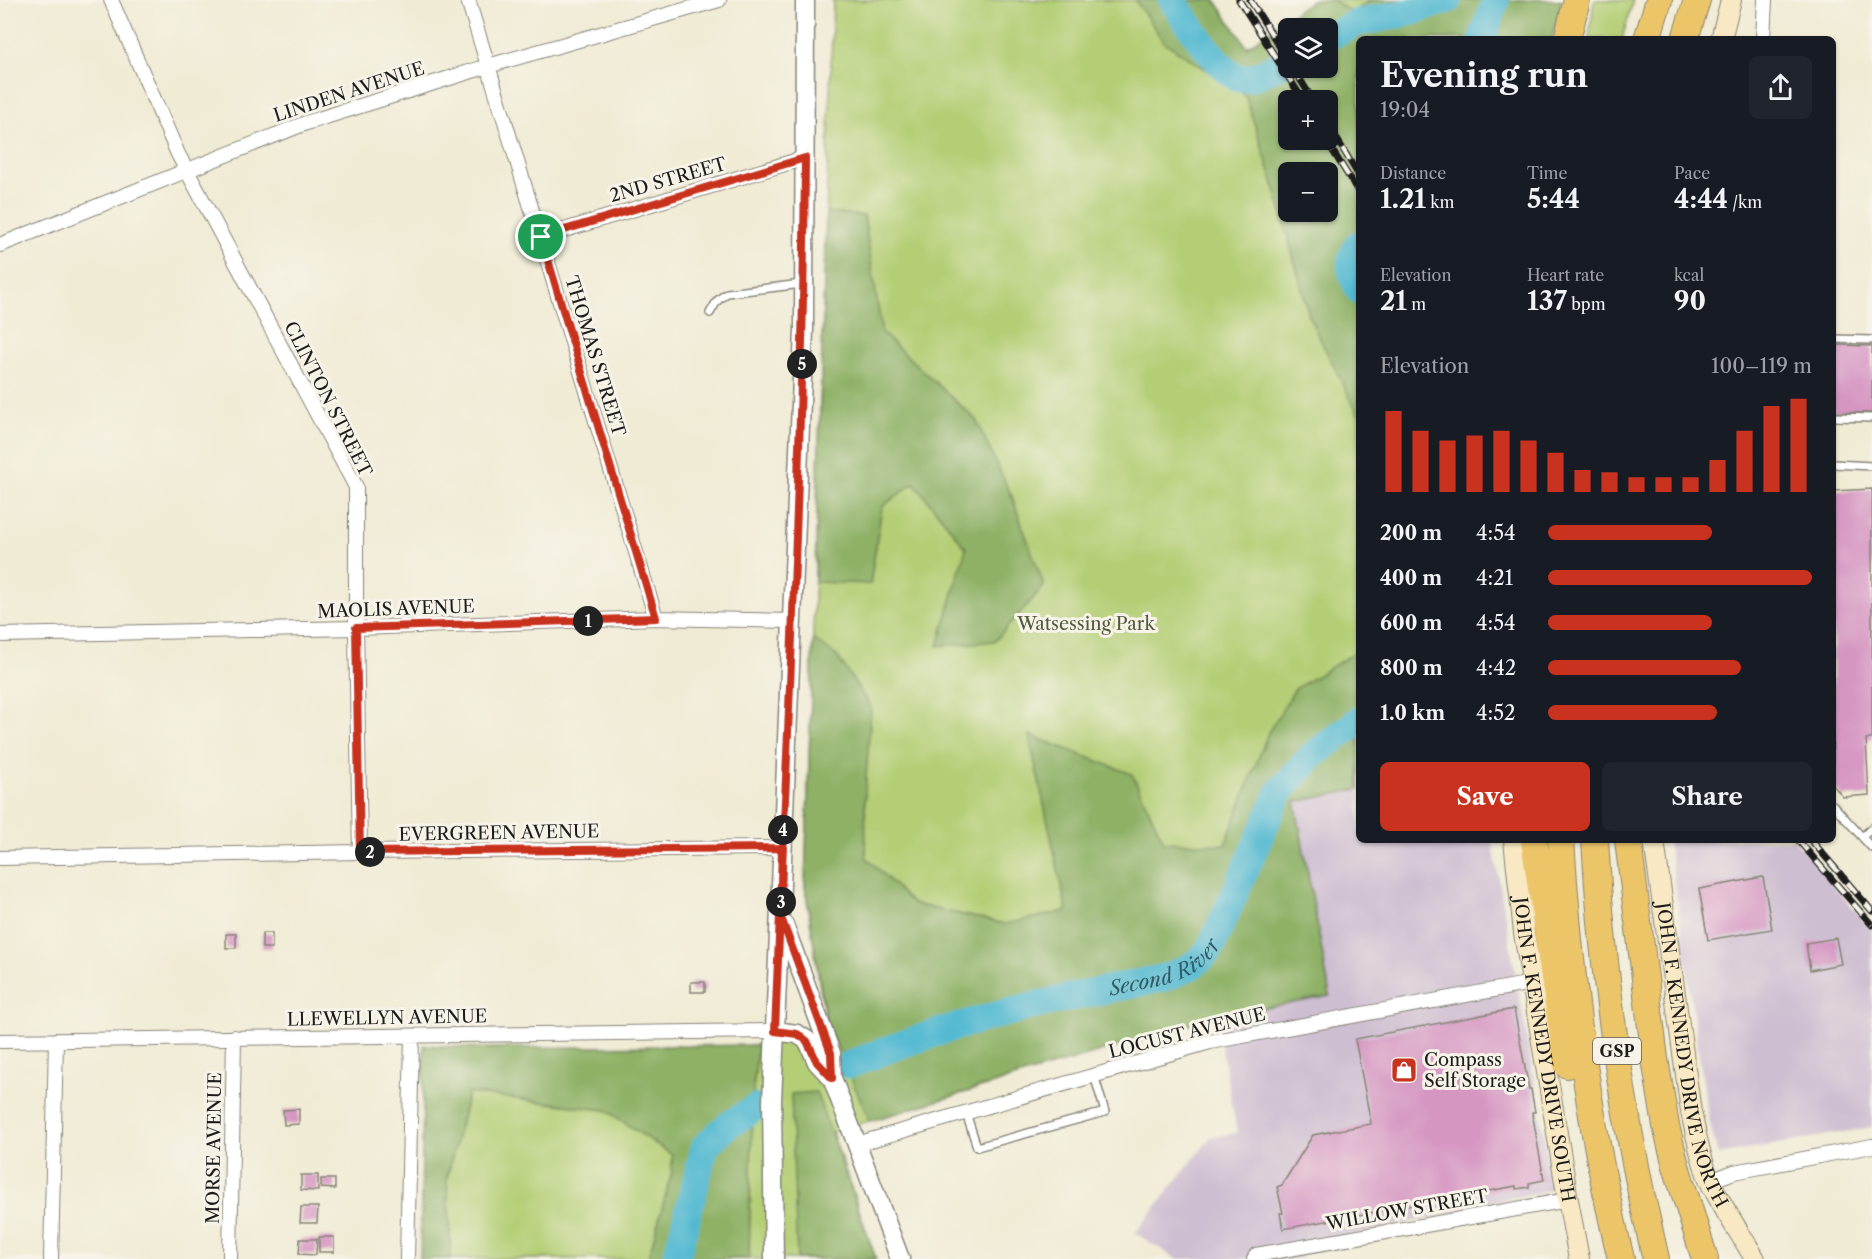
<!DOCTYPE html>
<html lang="en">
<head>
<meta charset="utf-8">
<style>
  :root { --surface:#171b24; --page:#20242c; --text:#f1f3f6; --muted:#9ea1a6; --accent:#c8321e }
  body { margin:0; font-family:"Libre Caslon Text",serif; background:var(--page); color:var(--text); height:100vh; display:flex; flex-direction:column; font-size:22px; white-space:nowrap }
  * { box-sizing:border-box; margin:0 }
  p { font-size:20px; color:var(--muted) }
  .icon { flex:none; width:33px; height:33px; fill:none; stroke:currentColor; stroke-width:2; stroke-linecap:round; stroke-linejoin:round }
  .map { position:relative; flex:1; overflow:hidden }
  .panel { position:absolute; left:1356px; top:36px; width:480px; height:807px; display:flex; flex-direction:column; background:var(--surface); border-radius:9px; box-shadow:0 2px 4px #0004 }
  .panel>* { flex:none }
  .fabs { position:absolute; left:1278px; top:18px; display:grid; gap:12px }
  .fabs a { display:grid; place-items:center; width:60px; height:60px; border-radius:9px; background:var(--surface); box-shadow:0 2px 4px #0004; font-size:30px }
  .pin { position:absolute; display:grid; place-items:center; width:51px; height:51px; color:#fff; margin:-26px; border:3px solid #fff; border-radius:50%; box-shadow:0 2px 6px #0007 }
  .km { position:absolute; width:30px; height:30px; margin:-15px; border-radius:50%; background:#222; color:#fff; font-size:16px; line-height:30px; text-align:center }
  .round { display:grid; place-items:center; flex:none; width:63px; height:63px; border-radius:9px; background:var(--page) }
  .head { display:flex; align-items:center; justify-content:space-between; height:102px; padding:0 24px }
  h1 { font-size:33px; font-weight:800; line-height:45px }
  .stats { display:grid; grid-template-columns:repeat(3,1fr); gap:9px; height:102px; padding:6px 24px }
  .stats div { display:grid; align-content:center }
  .stats b { font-size:26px; font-weight:800 }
  .stats small { font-size:16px; font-weight:400 }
  .stats p { font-size:16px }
  .chart { height:168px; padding:12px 24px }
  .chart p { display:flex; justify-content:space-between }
  .chart svg { width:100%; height:108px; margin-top:6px; stroke:var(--accent); stroke-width:6 }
  .action { display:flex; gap:12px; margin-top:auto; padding:12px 24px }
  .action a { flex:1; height:69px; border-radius:9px; background:var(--accent); color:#fff; font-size:24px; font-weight:800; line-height:69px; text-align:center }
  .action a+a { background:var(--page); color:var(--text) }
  ul { padding:0 24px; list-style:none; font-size:20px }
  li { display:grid; grid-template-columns:96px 72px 1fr; align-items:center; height:45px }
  li i { height:15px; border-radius:8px; background:var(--accent) }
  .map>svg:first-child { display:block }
</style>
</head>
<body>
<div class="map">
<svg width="1872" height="1259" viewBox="0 0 1872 1259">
  <rect width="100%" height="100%" fill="#f7f3e8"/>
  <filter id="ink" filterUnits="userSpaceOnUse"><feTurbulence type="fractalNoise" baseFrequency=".0167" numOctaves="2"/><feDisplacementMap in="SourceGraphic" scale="12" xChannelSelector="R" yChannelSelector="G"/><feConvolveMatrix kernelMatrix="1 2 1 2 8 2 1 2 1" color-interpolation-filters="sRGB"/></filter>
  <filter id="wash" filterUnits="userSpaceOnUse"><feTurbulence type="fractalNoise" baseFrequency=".008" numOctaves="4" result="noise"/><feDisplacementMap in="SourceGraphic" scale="24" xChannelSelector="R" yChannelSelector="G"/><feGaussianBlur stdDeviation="1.35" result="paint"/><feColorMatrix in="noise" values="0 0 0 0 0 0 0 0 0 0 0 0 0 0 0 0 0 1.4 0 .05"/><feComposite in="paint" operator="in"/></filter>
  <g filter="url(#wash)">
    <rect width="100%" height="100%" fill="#f0ebd4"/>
    <path fill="#cebed1" d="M1359,789V840H1492L1553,1189L1300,1248L1303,1259H1177L1135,1233L1211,1137L1237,1133L1216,1017L1330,996L1294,802Z
      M1668,840H1794L1872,930V1127L1718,1155L1708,1116Z"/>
    <path fill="#b3ce74" stroke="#687548" stroke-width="1.5" fill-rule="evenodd" d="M833,0H1215L1247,47L1312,0H1562L1552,39H1359V789L1295,802L1330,996L1216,1017L832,1132L876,1259H451L447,1177L468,1093L606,1110L672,1155L753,1087L758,1045L825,1022L805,886ZM1288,28H1328V68H1288ZM1288,100H1328V140H1288ZM1288,172H1328V212H1288Z
      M1594,0H1633L1622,39H1589Z"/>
    <path fill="#8eb166" stroke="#556641" stroke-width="1.5" fill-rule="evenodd" d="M1135,0H1215L1247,47L1312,0H1333L1352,13L1370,0H1562L1552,39H1359V416L1310,319L1274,184L1245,95L1164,42ZM1328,28V68H1288V28ZM1328,100V140H1288V100ZM1288,172H1328V212H1288Z
      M826,212L864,216L882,333L976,420L1012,497L1044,586L995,641L938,646L966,548L914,483L882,507L870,584L815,582Z
      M813,639L837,656L871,707L865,792L866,857L913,904L1005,924L1067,911L1029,735L1132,774L1164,842L1225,845L1268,733L1295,689L1359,650V789L1295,802L1330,996L1216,1017L870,1121L826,1022L805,886Z
      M424,1045L484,1048L758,1045L753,1087L749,1259H648L672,1172V1155L606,1110L468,1093L447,1177L451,1259H420Z
      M816,1092L876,1259H797L791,1094Z"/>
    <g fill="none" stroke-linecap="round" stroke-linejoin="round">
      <g stroke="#53b9d1" stroke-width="28">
        <path d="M1172,0C1184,17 1221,75 1240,78C1253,81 1277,65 1288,59"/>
        <path d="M1328,37L1356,23L1411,12L1448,0"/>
        <path d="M1482,39L1496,0"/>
        <path d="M1359,244C1346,262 1350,271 1359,290"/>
        <path id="s1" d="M849,1065C950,1022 1057,999 1163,978C1183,971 1199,965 1211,947L1280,791L1312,756L1359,720"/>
        <path d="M676,1259L705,1146L727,1126L755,1108"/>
      </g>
    </g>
    <g id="blocks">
      <path fill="#d596c2" d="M1833,345L1872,346V413L1833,412Z
        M1872,489V739H1866L1869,795L1843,797L1833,785V491Z
        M1763,877L1772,929L1708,940L1699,889Z
        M262,933H272V948H262Z
        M226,934H236V948H226Z
        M1836,938L1841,964L1810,970L1806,943Z
        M691,982H705V992H691Z
        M1514,1009L1529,1089H1531L1535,1112H1532L1544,1180L1529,1183V1187L1516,1189V1186L1283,1229L1280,1213H1283L1277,1187L1282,1185L1313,1135L1371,1124L1355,1039Z
        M299,1109V1124L284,1125L283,1110Z
        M301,1175H318V1191L301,1190Z
        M321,1179H335V1189L321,1188Z
        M301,1207H318L317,1223H300Z
        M319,1237H334V1252H319Z
        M300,1239H317L316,1255L299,1254Z"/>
    </g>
  </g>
  <g filter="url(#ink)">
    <use href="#blocks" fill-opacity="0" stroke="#868478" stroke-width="1.5"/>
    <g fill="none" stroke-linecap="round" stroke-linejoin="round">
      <defs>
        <path id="service" d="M710,313L717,301L727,293L802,284
          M1833,339L1872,340
          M1833,417L1872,418
          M1833,464L1872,466
          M1833,805L1872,848
          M1862,837L1872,828
          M966,1113L977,1147L1105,1112L1094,1075"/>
        <path id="minor" d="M111,0L178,154L356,487V628L360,852
          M468,0L656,618
          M1763,39L1765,0
          M541,237L805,158
          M0,245L306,123L488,66L719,0
          M0,635L356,628L656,618L792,621
          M0,858L360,852L782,848
          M0,1041L775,1031
          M857,1144L1210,1042L1532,983
          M1710,1181L1734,1172L1872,1146
          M51,1259L56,1040
          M230,1259L234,1037
          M407,1259L412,1036
          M1254,1259L1256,1255L1568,1200"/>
        <path id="tertiary" d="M784,925L831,1053L832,1078L900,1259
          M775,1031L797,1034L802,1037L808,1041L817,1062L832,1078
          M774,1259L772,1102L804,330L805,0"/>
        <g id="secondary">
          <path d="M1721,39L1731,0"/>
          <path id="s2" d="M1514,840L1524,933L1568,1200L1579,1259"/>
          <path id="s3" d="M1654,840L1691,1112C1696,1134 1700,1157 1709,1179C1721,1207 1740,1232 1755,1259"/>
        </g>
        <path id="motorway" d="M1567,39L1577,0
          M1647,39L1659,0
          M1685,39L1697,0
          M1534,840L1567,1065
          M1561,840C1570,981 1588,1122 1621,1259
          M1595,840C1603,981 1623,1122 1656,1259
          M1628,840L1655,1059L1666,1126L1676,1166L1705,1259"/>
      </defs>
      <use href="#service" stroke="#868478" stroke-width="10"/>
      <use href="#minor" stroke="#868478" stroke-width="16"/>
      <use href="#tertiary" stroke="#868478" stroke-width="21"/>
      <use href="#secondary" stroke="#868478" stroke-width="22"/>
      <use href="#motorway" stroke="#868478" stroke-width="28"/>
      <use href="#service" stroke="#fff" stroke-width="7"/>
      <use href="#minor" stroke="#fff" stroke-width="14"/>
      <use href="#tertiary" stroke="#fff" stroke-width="18"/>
      <use href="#secondary" stroke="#f8e8c3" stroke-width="20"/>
      <use href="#motorway" stroke="#edc569" stroke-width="26"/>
      <defs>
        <path id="rail" d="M1239,0L1303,100
          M1250,0L1288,60
          M1293,68L1313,100
          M1328,124L1359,176
          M1326,140L1359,193
          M1798,840L1872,925
          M1811,840L1872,911"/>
      </defs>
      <use href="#rail" stroke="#1c1c1c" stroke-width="7"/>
      <use href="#rail" stroke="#f7f3e8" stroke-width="4.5" stroke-dasharray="14" stroke-linecap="butt"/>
    </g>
  </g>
  <g fill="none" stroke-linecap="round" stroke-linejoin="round" filter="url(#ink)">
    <defs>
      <path id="route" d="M541,237L656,618L356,628L360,852L782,848L780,915L831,1053L832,1078L817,1062L807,1041L802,1037L797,1034L775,1031C787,741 803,450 805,158L541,237"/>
    </defs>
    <use href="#route" stroke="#fff" stroke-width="12"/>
    <use href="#route" stroke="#c8321e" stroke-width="8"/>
  </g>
  <defs>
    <symbol id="shop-square" viewBox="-11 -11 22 22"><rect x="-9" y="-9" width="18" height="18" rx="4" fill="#c8321e" stroke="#f7f3e8"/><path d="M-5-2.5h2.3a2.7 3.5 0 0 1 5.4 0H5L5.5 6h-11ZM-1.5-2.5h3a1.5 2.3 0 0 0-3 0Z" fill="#fff"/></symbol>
  </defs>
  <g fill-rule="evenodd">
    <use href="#shop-square" x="1389" y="1055" width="30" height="30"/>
  </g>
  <g text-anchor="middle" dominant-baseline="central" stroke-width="6" stroke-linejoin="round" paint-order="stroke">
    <rect fill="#f7f3e8" stroke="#5e5c59" stroke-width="1.5" x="1593" y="1038" width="48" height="26" rx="4.5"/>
    <g font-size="16" font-weight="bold" fill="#1c1c1c">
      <text x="1617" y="1051">GSP</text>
    </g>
    <g font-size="18" fill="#1c1c1c" stroke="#f7f3e8">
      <text transform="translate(349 92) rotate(-18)">LINDEN AVENUE</text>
      <text transform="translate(668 180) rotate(-16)">2ND STREET</text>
      <text transform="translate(595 356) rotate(73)">THOMAS STREET</text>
      <text transform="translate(328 399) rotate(63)">CLINTON STREET</text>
      <text transform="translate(396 609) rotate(-2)">MAOLIS AVENUE</text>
      <text transform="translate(499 833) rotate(-1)">EVERGREEN AVENUE</text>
      <text transform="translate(387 1018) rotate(-1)">LLEWELLYN AVENUE</text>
      <text transform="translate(1187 1033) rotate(-14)">LOCUST AVENUE</text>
      <text stroke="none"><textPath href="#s2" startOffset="212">JOHN F. KENNEDY DRIVE SOUTH</textPath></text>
      <text stroke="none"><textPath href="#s3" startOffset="219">JOHN F. KENNEDY DRIVE NORTH</textPath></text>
      <text transform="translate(214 1148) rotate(-89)">MORSE AVENUE</text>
      <text transform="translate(1407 1210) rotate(-10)">WILLOW STREET</text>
    </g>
    <g font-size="18" fill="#515a3b" stroke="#f7f3e8">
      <text x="1086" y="624">Watsessing Park</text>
    </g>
    <g font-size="18" fill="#1c1c1c" stroke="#f7f3e8" text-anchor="start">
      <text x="1424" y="1060">Compass<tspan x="1424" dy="21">Self Storage</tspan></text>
    </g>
    <g font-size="20" font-style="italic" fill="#325b64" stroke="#f7f3e8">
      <text stroke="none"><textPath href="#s1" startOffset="332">Second River</textPath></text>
    </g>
  </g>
</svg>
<div class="fabs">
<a><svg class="icon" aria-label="layers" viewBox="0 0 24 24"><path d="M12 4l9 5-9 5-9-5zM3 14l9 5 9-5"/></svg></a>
<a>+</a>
<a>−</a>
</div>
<div class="pin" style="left:541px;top:237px;background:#1e9e55"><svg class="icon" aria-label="arrive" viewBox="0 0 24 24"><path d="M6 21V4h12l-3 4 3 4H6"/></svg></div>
<b class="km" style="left:588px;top:621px">1</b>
<b class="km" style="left:370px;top:852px">2</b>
<b class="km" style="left:781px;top:902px">3</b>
<b class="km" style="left:783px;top:830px">4</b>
<b class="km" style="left:802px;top:364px">5</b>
<section class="panel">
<div class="head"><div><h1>Evening run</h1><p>19:04</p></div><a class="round"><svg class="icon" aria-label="share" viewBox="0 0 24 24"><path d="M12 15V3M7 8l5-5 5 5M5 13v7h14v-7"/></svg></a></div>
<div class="stats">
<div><p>Distance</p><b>1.21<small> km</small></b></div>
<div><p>Time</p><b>5:44</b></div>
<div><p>Pace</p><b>4:44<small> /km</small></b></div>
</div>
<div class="stats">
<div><p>Elevation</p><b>21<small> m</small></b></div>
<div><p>Heart rate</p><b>137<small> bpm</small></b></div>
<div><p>kcal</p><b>90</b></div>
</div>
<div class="chart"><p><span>Elevation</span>100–119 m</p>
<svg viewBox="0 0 160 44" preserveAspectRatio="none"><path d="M5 44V11M15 44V19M25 44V23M35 44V21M45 44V19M55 44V23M65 44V28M75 44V35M85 44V36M95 44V38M105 44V38M115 44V38M125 44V31M135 44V19M145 44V9M155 44V6"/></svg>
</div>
<ul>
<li><b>200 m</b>4:54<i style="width:62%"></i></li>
<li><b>400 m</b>4:21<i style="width:100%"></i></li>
<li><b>600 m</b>4:54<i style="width:62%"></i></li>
<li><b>800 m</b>4:42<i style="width:73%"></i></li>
<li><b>1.0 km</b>4:52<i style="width:64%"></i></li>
</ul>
<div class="action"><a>Save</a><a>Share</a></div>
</section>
</div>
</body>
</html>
